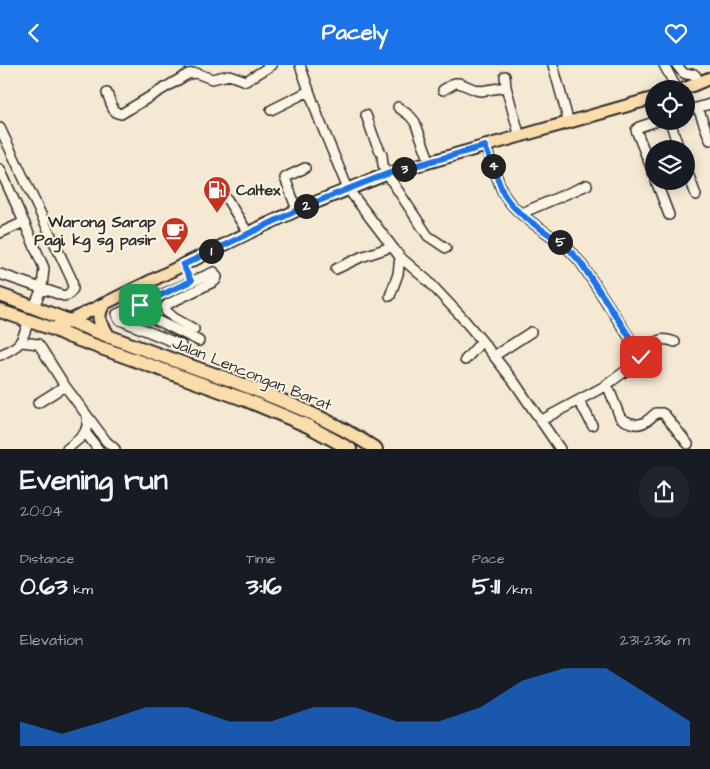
<!DOCTYPE html>
<html lang="en">
<head>
<meta charset="utf-8">
<style>
  :root { --surface:#171b24; --page:#20242c; --text:#f1f3f6; --muted:#9ea1a6; --accent:#1a73e8 }
  body { margin:0; font-family:"Architects Daughter",sans-serif; background:var(--page); color:var(--text); height:100vh; display:flex; flex-direction:column; font-size:19px; white-space:nowrap }
  * { box-sizing:border-box; margin:0 }
  p { font-size:16px; color:var(--muted) }
  .icon { flex:none; width:28px; height:28px; fill:none; stroke:currentColor; stroke-width:2; stroke-linecap:round; stroke-linejoin:round }
  .map { position:relative; height:384px; overflow:hidden }
  .panel { display:flex; flex-direction:column; background:var(--surface); flex:1 }
  .panel>* { flex:none }
  .controls { position:absolute; left:645px; top:15px; display:grid; gap:10px }
  .controls a { display:grid; place-items:center; width:50px; height:50px; border-radius:50%; background:var(--surface); box-shadow:0 2px 12px #0003; font-size:25px }
  .pin { position:absolute; display:grid; place-items:center; width:42px; height:42px; color:#fff; margin:-21px; border-radius:10px; box-shadow:0 2px 8px #0006 }
  .km { position:absolute; width:25px; height:25px; margin:-12px; border-radius:50%; background:#222; color:#fff; font-size:14px; line-height:25px; text-align:center }
  .round { display:grid; place-items:center; flex:none; width:52px; height:52px; border-radius:26px; background:var(--page) }
  .summary { display:flex; align-items:center; justify-content:space-between; height:85px; padding:0 20px }
  h1 { font-size:28px; font-weight:800; line-height:38px }
  .figures { display:grid; grid-template-columns:repeat(3,1fr); gap:8px; height:85px; padding:5px 20px }
  .figures div { display:grid; align-content:center }
  .figures b { font-size:25px; font-weight:800 }
  .figures small { font-size:14px; font-weight:400 }
  .figures p { font-size:14px }
  .chart { height:140px; padding:10px 20px }
  .chart p { display:flex; justify-content:space-between }
  .chart svg { width:100%; height:90px; margin-top:5px; fill:var(--accent); opacity:.7 }
  header { display:flex; justify-content:space-between; align-items:center; height:65px; padding:0 20px; background:var(--accent); color:#fff; font-size:22px; font-weight:800 }
  .map>svg:first-child { display:block }
</style>
</head>
<body>
<header><svg class="icon" aria-label="back" viewBox="0 0 24 24"><path d="M15 5l-7 7 7 7"/></svg>Pacely<svg class="icon" aria-label="heart" viewBox="0 0 24 24"><path d="M12 20l-8-8c-3-5 5-10 8-4 3-6 11-1 8 4z"/></svg></header>
<div class="map">
<svg width="710" height="384" viewBox="0 0 710 384">
  <rect width="100%" height="100%" fill="#f5e9d3"/>
  <filter id="ink" filterUnits="userSpaceOnUse"><feTurbulence type="fractalNoise" baseFrequency=".02" numOctaves="2"/><feDisplacementMap in="SourceGraphic" scale="10" xChannelSelector="R" yChannelSelector="G"/><feConvolveMatrix kernelMatrix="1 2 1 2 8 2 1 2 1" color-interpolation-filters="sRGB"/></filter>
  <g filter="url(#ink)">
    <g fill="none" stroke-linecap="round" stroke-linejoin="round">
      <defs>
        <path id="minor" d="M300,0L319,54L348,124L400,192L428,216L459,249L482,276L515,318L560,384
          M553,0L569,58
          M664,0L677,24
          M677,0C683,8 684,11 694,9L696,11L699,18
          M505,11L506,22L520,72
          M443,25L455,18H459L476,25L481,26L506,22
          M107,28L113,44L117,48L121,49L188,9L196,8L212,14L229,10L246,16L272,0
          M398,42L410,51L415,57L430,97
          M698,43L710,75
          M271,45L309,26
          M686,46L710,39
          M366,50L374,73L382,90L383,100L387,109L428,171L446,183
          M670,56L679,84
          M0,63L72,215L73,224L68,230L64,231L0,209
          M485,81L503,128C517,152 544,164 565,181C571,186 576,192 581,198L640,289L641,292L639,296L605,321L540,356
          M686,103L696,130
          M0,104L24,157L0,168
          M654,110L636,65L639,62L657,56
          M656,116L669,150
          M227,134L248,168
          M297,145L285,113L286,112L305,103
          M522,148L587,120
          M24,157L44,203L42,223L34,242
          M336,204L361,192L391,182
          M390,231L398,209L400,192
          M140,240L145,249L148,251L199,276
          M22,277L38,279L41,283L65,321L106,376L115,384
          M181,280L120,255L118,253L117,249L214,207L217,212L215,216L168,239L166,241V246L174,253L194,264
          M640,289C654,279 657,270 675,277
          M0,290C23,279 21,278 29,255
          M494,291L531,267
          M465,295L482,276
          M607,319L620,352C624,356 626,356 631,358C642,362 648,355 656,348H662L665,350L688,379
          M578,336L586,348L592,360
          M38,338L65,321
          M87,352V361L85,367L98,384
          M67,384L80,373L85,367"/>
        <path id="major" d="M684,24L710,13
          M53,264L248,168L304,142L387,109L654,33"/>
        <path id="highway" d="M0,230C46,246 90,265 135,281C165,292 195,303 225,313C277,333 329,353 376,384
          M103,240C95,255 102,259 109,272
          M0,246L53,264L68,271L246,335L308,361L350,384"/>
      </defs>
      <use href="#minor" stroke="#2b2b2b" stroke-width="12"/>
      <use href="#major" stroke="#2b2b2b" stroke-width="15"/>
      <use href="#highway" stroke="#2b2b2b" stroke-width="16"/>
      <use href="#minor" stroke="#fcf5e5" stroke-width="9"/>
      <use href="#major" stroke="#fbdcab" stroke-width="11"/>
      <use href="#highway" stroke="#fbdcab" stroke-width="12"/>
    </g>
  </g>
  <g fill="none" stroke-linecap="round" stroke-linejoin="round" filter="url(#ink)">
    <defs>
      <path id="route" d="M140,240L191,216L183,200L304,142L348,124L387,109L485,81L503,128C517,152 544,164 565,181C571,186 576,192 581,198L640,288L641,292"/>
    </defs>
    <use href="#route" stroke="#fff" stroke-width="10"/>
    <use href="#route" stroke="#1a73e8" stroke-width="6"/>
  </g>
  <defs>
    <symbol id="fuel-pin" viewBox="-11 -11 22 30"><path d="M0 17L-7.5 6A9.5 9.5 0 1 1 7.5 6Z" fill="#c8321e" stroke="#fcf5e5"/><path d="M-5.5-6h7V0h2V4h1.3V-2.5L3-4.5l.8-.8L6-3V5H2.5V1h-1V6h-7ZM-4.2-4.7v3.2H.2V-4.7Z" fill="#fff"/></symbol>
    <symbol id="cafe-pin" viewBox="-11 -11 22 30"><path d="M0 17L-7.5 6A9.5 9.5 0 1 1 7.5 6Z" fill="#c8321e" stroke="#fcf5e5"/><path d="M-5.5-4.5H6V0H3Q3 3.5 0 3.5H-2.5Q-5.5 3.5-5.5 0ZM3-3.2v2h1.7v-2ZM-6 4.5H4V6H-6Z" fill="#fff"/></symbol>
  </defs>
  <g fill-rule="evenodd">
    <use href="#fuel-pin" x="201" y="109" width="32" height="43"/>
    <use href="#cafe-pin" x="159" y="150" width="32" height="43"/>
  </g>
  <g text-anchor="middle" dominant-baseline="central" stroke-width="4" stroke-linejoin="round" paint-order="stroke">
    <g font-size="16" font-weight="bold" fill="#2b2b2b" stroke="#fcf5e5" text-anchor="start">
      <text x="236" y="125">Caltex</text>
      <text x="156" y="157" text-anchor="end">Warong Sarap<tspan x="156" dy="18">Pagi, kg sg pasir</tspan></text>
    </g>
    <g font-size="16" fill="#2b2b2b" stroke="#fcf5e5">
      <text transform="translate(252 309) rotate(22)">Jalan Lencongan Barat</text>
    </g>
  </g>
</svg>
<div class="controls">
<a><svg class="icon" aria-label="locate" viewBox="0 0 24 24"><circle cx="12" cy="12" r="6"/><path d="M12 2v4M12 18v4M2 12h4M18 12h4"/></svg></a>
<a><svg class="icon" aria-label="layers" viewBox="0 0 24 24"><path d="M12 4l9 5-9 5-9-5zM3 14l9 5 9-5"/></svg></a>
</div>
<div class="pin" style="left:140px;top:240px;background:#1e9e55"><svg class="icon" aria-label="arrive" viewBox="0 0 24 24"><path d="M6 21V4h12l-3 4 3 4H6"/></svg></div>
<div class="pin" style="left:641px;top:292px;background:#d93025"><svg class="icon" aria-label="check" viewBox="0 0 24 24"><path d="M5 12l5 5 9-10"/></svg></div>
<b class="km" style="left:211px;top:186px">1</b>
<b class="km" style="left:306px;top:141px">2</b>
<b class="km" style="left:404px;top:104px">3</b>
<b class="km" style="left:493px;top:101px">4</b>
<b class="km" style="left:560px;top:177px">5</b>
</div>
<section class="panel">
<div class="summary"><div><h1>Evening run</h1><p>20:04</p></div><a class="round"><svg class="icon" aria-label="share" viewBox="0 0 24 24"><path d="M12 15V3M7 8l5-5 5 5M5 13v7h14v-7"/></svg></a></div>
<div class="figures">
<div><p>Distance</p><b>0.63<small> km</small></b></div>
<div><p>Time</p><b>3:16</b></div>
<div><p>Pace</p><b>5:11<small> /km</small></b></div>
</div>
<div class="chart"><p><span>Elevation</span>231–236 m</p>
<svg viewBox="0 0 160 44" preserveAspectRatio="none"><path d="M0 44V32L10 38L20 32L30 25L40 25L50 32L60 32L70 25L80 25L90 32L100 32L110 25L120 12L130 6L140 6L150 19L160 32V44z"/></svg>
</div>
</section>
</body>
</html>
